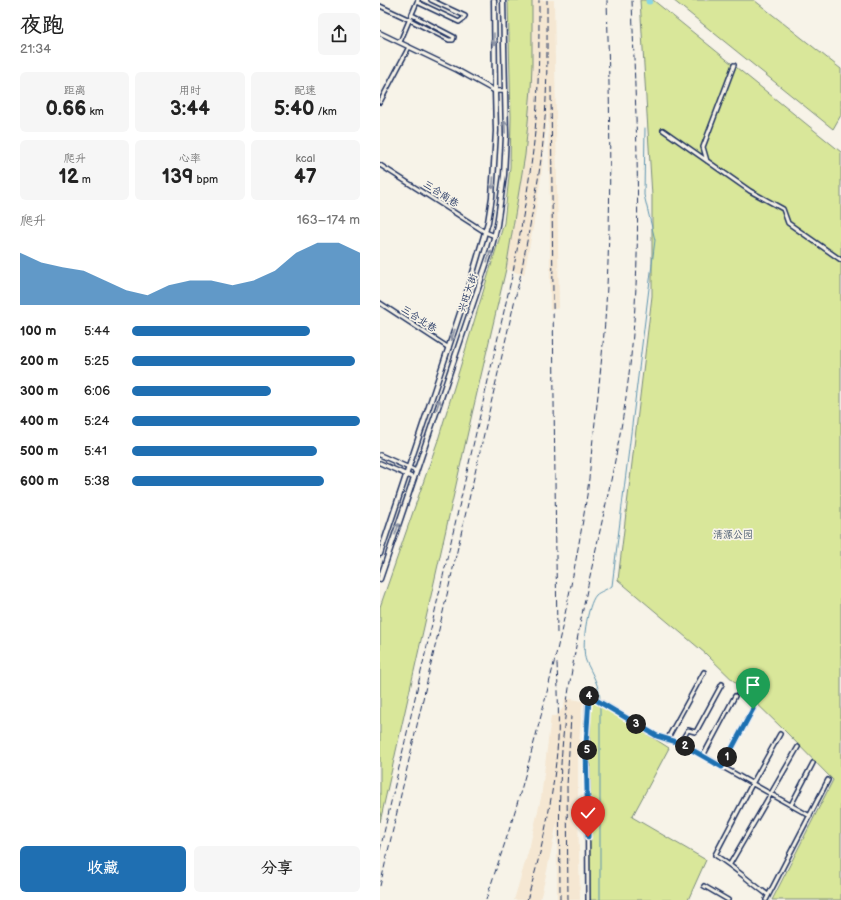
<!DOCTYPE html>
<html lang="zh">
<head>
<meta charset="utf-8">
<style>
  :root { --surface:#fff; --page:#f6f6f6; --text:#222; --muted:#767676; --accent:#1f6fb2 }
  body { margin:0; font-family:"Balsamiq Sans","LXGW WenKai TC",sans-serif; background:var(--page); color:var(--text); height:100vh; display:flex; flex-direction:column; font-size:15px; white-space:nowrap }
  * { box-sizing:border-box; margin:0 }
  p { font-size:13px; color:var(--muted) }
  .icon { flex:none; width:22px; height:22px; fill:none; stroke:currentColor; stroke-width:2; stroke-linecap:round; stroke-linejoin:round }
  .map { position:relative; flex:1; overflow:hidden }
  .sheet { display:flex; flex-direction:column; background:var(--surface); width:380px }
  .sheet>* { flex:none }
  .pin { position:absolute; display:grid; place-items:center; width:34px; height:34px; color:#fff; margin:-41px -17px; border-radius:50% 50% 50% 0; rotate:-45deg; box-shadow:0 0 4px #0007 }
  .pin .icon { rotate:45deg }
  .km { position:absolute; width:20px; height:20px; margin:-10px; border-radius:50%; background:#222; color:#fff; font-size:11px; line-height:20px; text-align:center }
  .round { display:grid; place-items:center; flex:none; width:42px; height:42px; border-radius:6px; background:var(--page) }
  .head { display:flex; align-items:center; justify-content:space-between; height:68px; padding:0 20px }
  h1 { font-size:22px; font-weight:600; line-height:30px }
  .stats { display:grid; grid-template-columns:repeat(3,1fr); gap:6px; height:68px; padding:4px 20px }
  .stats div { display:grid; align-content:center; border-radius:6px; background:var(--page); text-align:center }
  .stats b { font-size:20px; font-weight:600 }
  .stats small { font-size:11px; font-weight:400 }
  .stats p { font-size:11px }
  .chart { height:112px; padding:8px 20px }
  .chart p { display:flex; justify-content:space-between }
  .chart svg { width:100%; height:72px; margin-top:4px; fill:var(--accent); opacity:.7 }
  .button { display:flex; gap:8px; margin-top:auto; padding:8px 20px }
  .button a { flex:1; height:46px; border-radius:6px; background:var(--accent); color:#fff; font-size:16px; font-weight:600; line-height:46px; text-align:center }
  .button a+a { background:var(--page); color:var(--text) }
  ul { padding:0 20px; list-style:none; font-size:13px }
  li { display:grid; grid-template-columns:64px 48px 1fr; align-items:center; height:30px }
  li i { height:10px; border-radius:5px; background:var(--accent) }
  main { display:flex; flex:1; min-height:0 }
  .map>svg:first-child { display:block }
</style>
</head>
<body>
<main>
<section class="sheet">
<div class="head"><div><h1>夜跑</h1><p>21:34</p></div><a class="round"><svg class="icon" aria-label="share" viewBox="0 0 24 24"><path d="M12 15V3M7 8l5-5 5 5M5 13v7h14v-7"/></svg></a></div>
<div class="stats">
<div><p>距离</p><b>0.66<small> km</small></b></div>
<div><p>用时</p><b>3:44</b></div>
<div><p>配速</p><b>5:40<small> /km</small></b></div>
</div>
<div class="stats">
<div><p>爬升</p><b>12<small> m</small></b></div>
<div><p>心率</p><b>139<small> bpm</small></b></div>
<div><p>kcal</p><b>47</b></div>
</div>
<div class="chart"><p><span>爬升</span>163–174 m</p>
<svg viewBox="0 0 160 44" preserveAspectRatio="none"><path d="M0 44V12L10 18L20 21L30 23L40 29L50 35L60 38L70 32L80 29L90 29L100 32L110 29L120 23L130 12L140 6L150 6L160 12V44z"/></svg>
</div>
<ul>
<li><b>100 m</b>5:44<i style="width:78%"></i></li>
<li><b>200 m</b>5:25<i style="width:98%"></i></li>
<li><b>300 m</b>6:06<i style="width:61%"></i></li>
<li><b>400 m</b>5:24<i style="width:100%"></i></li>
<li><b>500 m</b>5:41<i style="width:81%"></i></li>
<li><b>600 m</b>5:38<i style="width:84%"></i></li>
</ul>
<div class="button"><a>收藏</a><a>分享</a></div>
</section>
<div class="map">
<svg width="461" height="900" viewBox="0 0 461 900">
  <rect width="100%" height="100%" fill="#f7f3e8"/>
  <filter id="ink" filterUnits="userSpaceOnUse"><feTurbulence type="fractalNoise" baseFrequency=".025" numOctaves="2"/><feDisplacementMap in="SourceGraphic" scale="8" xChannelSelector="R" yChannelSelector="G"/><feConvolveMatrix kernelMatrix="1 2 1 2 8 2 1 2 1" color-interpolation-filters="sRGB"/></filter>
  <g filter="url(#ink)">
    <path fill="#f5e7d2" d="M152,0H174L179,308L170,310V208L168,108L161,177L154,222L144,275L126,269L145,155L151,89Z
      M185,698L203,701L198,752V809L200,900H177V823L166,875L160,900H134L149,849L161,798L171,716H176L184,707Z"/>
    <path fill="#d9e79a" stroke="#7a8b7c" d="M128,0H152V65L151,89L145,155L126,269L92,414L0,822V607L58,440L124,223L130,167L131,117Z
      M260,0H273L461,152V900H392L453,780L405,731L326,654L238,580L272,296V196Z
      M293,0H374L461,69V115L453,129Z
      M210,697L289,748L252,817L326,860L308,900H206Z"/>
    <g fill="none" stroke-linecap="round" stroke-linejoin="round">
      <path stroke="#5c93af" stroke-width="1" d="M220,701C220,686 212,674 206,661C201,648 207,605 216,595C219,592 228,589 232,586L275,240L264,195L265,128
        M220,704V900"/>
      <path stroke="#87d5e5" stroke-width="7" d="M269,1V0"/>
      <defs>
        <path id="minor" d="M37,2L79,22L83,19L85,16L51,0
          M0,6L30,20L69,40H73L74,37L32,15
          M20,42L37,2L38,0
          M0,102L29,47
          M283,130L370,191L403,209L408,223L461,260
          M327,161L323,147L354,65
          M0,165L105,232L115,236
          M0,303L69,348
          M288,740L290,734L324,672
          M300,743L308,730L315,732L317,730L342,684
          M323,756L355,696
          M342,767L373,709
          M411,805L433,763
          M350,864L418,747
          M324,886L348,900
          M388,895C370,882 354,867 335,855L372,784L400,734
          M208,900L207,745L208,700L209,697L210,696L277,736L300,743L430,816
          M386,900L448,780"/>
        <path id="tertiary" d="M0,33L77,70L115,91H124
          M0,455L36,471
          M0,463L34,478"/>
        <path id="secondary" d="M0,554L90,283L108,222L112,197L116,131L115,91L114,0
          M0,579L111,250L117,225L124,175L126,136L123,0"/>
      </defs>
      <use href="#minor" stroke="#1b2f5e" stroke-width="6"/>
      <use href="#tertiary" stroke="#1b2f5e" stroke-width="6"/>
      <use href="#secondary" stroke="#1b2f5e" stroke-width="7"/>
      <use href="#minor" stroke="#f7f3e8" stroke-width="3"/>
      <use href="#tertiary" stroke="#f7f3e8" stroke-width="3.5"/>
      <use href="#secondary" stroke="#f7f3e8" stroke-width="4"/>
      <path stroke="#1b2f5e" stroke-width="1" stroke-dasharray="6 3" stroke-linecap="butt" d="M171,87L174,400L177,635
        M0,850L133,272C140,234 147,196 152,158C159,106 159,53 159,0
        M0,886L141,273C148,235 156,197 161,159C168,106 167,53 167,0
        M106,900C116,868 128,836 137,804C166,703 191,599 207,495C210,474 211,452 214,431C218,395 222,358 225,321C232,214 230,107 227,0
        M147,900C163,848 174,794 178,739C179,714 178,688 177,663
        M180,900C180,850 178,800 182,750C184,721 188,692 193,664C208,570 236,477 248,382C264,256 256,127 252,0
        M188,900L187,786L191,716"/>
    </g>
    <defs><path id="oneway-shaft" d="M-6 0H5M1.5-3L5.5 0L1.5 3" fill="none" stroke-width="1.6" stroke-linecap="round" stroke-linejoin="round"/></defs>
    <g stroke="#8991a3">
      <use href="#oneway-shaft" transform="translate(114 39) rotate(90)"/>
      <use href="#oneway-shaft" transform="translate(125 127) rotate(-92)"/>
      <use href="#oneway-shaft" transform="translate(113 183) rotate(94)"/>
      <use href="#oneway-shaft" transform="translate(109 256) rotate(-72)"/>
      <use href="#oneway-shaft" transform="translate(73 335) rotate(108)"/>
      <use href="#oneway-shaft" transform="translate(58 405) rotate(-71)"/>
      <use href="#oneway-shaft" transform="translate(17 529) rotate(-71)"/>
    </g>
  </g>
  <g fill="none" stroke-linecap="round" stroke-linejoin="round" filter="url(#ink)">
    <defs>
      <path id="route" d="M208,837L206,745L209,697H211L277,736L300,743L342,767L373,709"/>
    </defs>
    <use href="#route" stroke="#fff" stroke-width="8"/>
    <use href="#route" stroke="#1f6fb2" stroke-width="5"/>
  </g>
  <g text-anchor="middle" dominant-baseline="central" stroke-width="3.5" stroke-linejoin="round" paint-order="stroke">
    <g font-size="10" fill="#1b2f5e" stroke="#f7f3e8">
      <text transform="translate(61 194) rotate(33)">三合南巷</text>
      <text transform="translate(88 293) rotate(-71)">兴旺大街</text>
      <text transform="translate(39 319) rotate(33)">三合北巷</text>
    </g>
    <g font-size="10" fill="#41546a" stroke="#f7f3e8">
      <text x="353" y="535">清源公园</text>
    </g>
  </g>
</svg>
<div class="pin" style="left:373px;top:709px;background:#1e9e55"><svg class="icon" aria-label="arrive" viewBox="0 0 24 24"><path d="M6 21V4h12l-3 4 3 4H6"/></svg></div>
<div class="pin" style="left:208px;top:837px;background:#d93025"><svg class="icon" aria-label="check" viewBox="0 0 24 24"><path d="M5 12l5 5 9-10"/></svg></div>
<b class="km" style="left:347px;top:757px">1</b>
<b class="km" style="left:305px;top:746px">2</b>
<b class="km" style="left:256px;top:724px">3</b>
<b class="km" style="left:209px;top:696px">4</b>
<b class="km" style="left:207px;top:750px">5</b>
</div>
</main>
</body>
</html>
